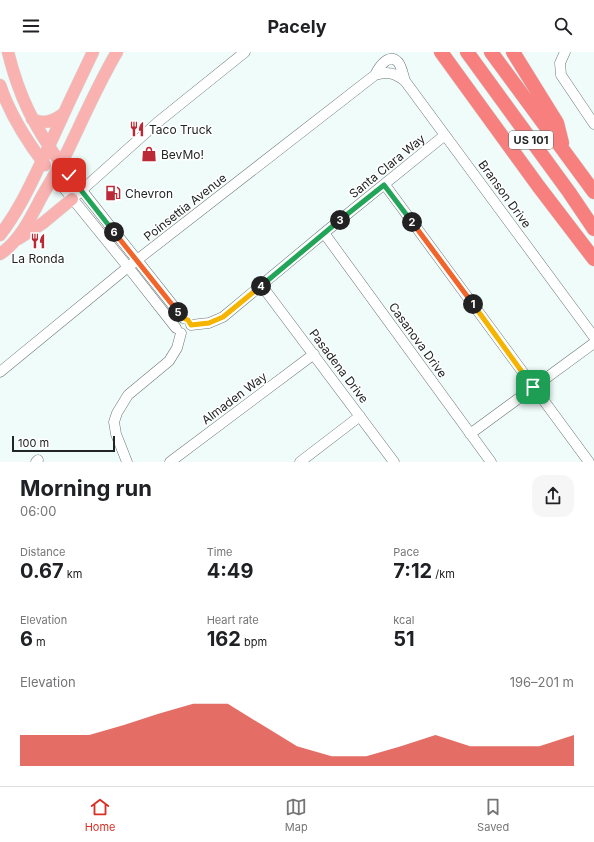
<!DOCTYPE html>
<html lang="en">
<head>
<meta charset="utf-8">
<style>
  :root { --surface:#fff; --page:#f6f6f6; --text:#202124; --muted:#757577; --line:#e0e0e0; --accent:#d93025 }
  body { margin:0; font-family:Inter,sans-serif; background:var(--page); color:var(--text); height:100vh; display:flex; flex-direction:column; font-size:15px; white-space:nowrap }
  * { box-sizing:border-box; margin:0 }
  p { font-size:13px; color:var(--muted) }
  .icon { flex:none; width:22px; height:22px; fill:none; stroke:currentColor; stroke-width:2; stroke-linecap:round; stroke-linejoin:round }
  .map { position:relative; height:410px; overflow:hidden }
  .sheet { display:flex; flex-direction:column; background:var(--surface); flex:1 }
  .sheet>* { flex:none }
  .scale { position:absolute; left:12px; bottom:10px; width:103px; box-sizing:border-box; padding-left:4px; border:2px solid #212524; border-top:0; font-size:11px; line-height:14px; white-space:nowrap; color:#212524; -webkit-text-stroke:3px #fff; paint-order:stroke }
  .pin { position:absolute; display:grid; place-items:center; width:34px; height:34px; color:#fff; margin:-17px; border-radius:8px; box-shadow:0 2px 6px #0006 }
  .km { position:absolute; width:20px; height:20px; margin:-10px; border-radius:50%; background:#222; color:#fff; font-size:11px; line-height:20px; text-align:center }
  .round { display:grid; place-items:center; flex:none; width:42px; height:42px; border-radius:12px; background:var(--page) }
  .summary { display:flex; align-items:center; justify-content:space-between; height:68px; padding:0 20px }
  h1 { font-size:22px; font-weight:700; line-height:30px }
  .stats { display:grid; grid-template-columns:repeat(3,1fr); gap:6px; height:68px; padding:4px 20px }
  .stats div { display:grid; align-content:center }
  .stats b { font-size:20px; font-weight:700 }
  .stats small { font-size:11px; font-weight:400 }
  .stats p { font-size:11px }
  .chart { height:112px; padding:8px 20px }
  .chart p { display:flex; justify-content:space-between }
  .chart svg { width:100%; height:72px; margin-top:4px; fill:var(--accent); opacity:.7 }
  header { display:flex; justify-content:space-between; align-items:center; height:52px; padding:0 20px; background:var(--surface); font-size:18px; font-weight:700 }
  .menu { display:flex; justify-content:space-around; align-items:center; height:56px; border-top:1px solid var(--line); background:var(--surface); font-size:11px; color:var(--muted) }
  .menu a { display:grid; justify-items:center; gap:2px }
  .menu .selected { color:var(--accent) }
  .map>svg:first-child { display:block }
</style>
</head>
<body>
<header><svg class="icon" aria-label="menu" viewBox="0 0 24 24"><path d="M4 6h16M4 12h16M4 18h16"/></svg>Pacely<svg class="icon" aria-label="search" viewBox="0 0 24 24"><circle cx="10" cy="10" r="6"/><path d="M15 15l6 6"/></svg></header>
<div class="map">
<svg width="594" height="410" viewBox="0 0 594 410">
  <rect width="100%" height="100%" fill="#f0fcfa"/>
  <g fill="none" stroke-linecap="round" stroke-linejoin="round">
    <defs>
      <path id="minor" d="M565,0L560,11L561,23L594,72
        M375,23C379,15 389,0 398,10C402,15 403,23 405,29
        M61,112L183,266
        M54,124L128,215L176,276
        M385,133L589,410
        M72,147L158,70L245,0
        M324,181L491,410
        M262,234L394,410
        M191,273L209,271L223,265L324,181L445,83
        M0,320L128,215L375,23C388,19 395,21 405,29L594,285
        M470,382L594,291
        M36,410L38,408
        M127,410L116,382L114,370L117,361L128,343L169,309L177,296L181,281
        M170,410L314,302
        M300,410L360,364"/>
      <path id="major" d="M8,0C19,45 34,74 61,112
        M0,33C10,63 26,88 45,113
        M32,67C43,73 54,69 63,62
        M0,183C21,156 34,125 49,94C63,63 78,31 93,0
        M18,187L43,171L72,147
        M0,202C19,190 31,165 41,146C50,130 60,114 68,98C84,65 98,32 117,0"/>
      <path id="highway" d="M441,0L539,135L594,207
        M467,0L569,140L594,177
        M491,0L594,140
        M513,0L557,71L562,91"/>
    </defs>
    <use href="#minor" stroke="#6d7877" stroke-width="11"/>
    <use href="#major" stroke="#d7d8d8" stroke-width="13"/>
    <use href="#highway" stroke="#d7d8d8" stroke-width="15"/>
    <use href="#minor" stroke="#fff" stroke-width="10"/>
    <use href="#major" stroke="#fab2b1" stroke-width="12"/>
    <use href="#highway" stroke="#f77f7d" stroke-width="14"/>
  </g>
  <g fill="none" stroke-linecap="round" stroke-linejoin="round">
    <defs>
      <path id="split-1" d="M473,252L533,335"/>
      <path id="split-2" d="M412,170L473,252"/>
      <path id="split-3" d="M340,168L384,133L412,170"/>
      <path id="split-4" d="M261,234L340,168"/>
      <path id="split-5" d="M178,260L183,266L188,268L191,273L209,271L223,265L261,234"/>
      <path id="split-6" d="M114,180L178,260"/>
      <path id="split-7" d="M69,123L114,180"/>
    </defs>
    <use href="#split-1" stroke="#fff" stroke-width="8"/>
    <use href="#split-2" stroke="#fff" stroke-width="8"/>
    <use href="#split-3" stroke="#fff" stroke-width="8"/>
    <use href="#split-4" stroke="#fff" stroke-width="8"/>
    <use href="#split-5" stroke="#fff" stroke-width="8"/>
    <use href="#split-6" stroke="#fff" stroke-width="8"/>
    <use href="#split-7" stroke="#fff" stroke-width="8"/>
    <use href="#split-1" stroke="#f5b400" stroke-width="5"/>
    <use href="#split-2" stroke="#f0652b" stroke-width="5"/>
    <use href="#split-3" stroke="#22a559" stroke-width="5"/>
    <use href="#split-4" stroke="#22a559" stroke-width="5"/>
    <use href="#split-5" stroke="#f5b400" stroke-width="5"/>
    <use href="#split-6" stroke="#f0652b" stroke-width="5"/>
    <use href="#split-7" stroke="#22a559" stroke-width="5"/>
  </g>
  <defs>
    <symbol id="restaurant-bare" viewBox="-9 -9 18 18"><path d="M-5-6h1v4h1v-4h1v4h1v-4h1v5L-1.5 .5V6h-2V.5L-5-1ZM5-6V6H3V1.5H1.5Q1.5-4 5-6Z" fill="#ba2935" stroke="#fff" stroke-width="2.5" paint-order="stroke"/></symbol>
    <symbol id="shop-bare" viewBox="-9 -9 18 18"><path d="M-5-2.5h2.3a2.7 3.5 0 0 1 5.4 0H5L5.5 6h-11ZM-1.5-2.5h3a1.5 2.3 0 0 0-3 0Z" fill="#ba2935" stroke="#fff" stroke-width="2.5" paint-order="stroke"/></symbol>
    <symbol id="fuel-bare" viewBox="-9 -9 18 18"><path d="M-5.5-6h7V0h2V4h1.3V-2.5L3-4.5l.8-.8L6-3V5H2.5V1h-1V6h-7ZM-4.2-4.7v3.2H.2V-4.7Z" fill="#ba2935" stroke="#fff" stroke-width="2.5" paint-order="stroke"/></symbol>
  </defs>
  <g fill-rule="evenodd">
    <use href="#restaurant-bare" x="126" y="66" width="22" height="22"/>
    <use href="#shop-bare" x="138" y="91" width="22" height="22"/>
    <use href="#fuel-bare" x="102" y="130" width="22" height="22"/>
    <use href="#restaurant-bare" x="27" y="178" width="22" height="22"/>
  </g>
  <g text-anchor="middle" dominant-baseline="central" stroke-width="3" stroke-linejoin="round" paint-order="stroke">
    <rect fill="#fff" stroke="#646666" stroke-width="1" x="509" y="79" width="44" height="18" rx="3"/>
    <g font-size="11" font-weight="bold" fill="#212524">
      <text x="531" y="88">US 101</text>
    </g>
    <g font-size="12" fill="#212524" stroke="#fff" text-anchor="start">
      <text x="149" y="77">Taco Truck</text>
      <text x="161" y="102">BevMo!</text>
      <text x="125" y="141">Chevron</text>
      <text x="38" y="206" text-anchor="middle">La Ronda</text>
    </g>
    <g font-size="12" fill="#212524" stroke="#fff">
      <text transform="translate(387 114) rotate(-39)">Santa Clara Way</text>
      <text transform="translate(505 142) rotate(54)">Branson Drive</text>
      <text transform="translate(185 155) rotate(-38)">Poinsettia Avenue</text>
      <text transform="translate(418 288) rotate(54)">Casanova Drive</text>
      <text transform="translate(339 314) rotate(53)">Pasadena Drive</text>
      <text transform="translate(234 346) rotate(-37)">Almaden Way</text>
    </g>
  </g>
</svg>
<div class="scale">100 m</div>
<div class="pin" style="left:533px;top:335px;background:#1e9e55"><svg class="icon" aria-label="arrive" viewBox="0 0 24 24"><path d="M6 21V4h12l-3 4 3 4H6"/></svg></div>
<div class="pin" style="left:69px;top:123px;background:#d93025"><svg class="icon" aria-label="check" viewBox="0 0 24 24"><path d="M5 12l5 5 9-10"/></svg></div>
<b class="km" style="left:473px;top:252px">1</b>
<b class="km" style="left:412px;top:170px">2</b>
<b class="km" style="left:340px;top:168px">3</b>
<b class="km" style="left:261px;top:234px">4</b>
<b class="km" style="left:178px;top:260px">5</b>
<b class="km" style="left:114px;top:180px">6</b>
</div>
<section class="sheet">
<div class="summary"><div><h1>Morning run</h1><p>06:00</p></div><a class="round"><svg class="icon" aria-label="share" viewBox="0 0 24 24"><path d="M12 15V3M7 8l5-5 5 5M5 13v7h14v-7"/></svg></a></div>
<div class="stats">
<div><p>Distance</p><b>0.67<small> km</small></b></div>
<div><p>Time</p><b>4:49</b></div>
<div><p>Pace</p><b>7:12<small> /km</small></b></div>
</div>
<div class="stats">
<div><p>Elevation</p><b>6<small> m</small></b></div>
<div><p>Heart rate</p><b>162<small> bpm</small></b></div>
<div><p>kcal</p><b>51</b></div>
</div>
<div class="chart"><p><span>Elevation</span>196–201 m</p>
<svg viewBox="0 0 160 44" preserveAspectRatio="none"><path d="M0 44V25L10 25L20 25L30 19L40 12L50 6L60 6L70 19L80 32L90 38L100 38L110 32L120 25L130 32L140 32L150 32L160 25V44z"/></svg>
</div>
</section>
<nav class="menu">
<a class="selected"><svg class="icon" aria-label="home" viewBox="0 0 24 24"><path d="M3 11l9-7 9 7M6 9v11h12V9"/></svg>Home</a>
<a><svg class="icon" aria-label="map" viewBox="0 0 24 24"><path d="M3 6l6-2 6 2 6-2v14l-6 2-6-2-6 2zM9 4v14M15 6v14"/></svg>Map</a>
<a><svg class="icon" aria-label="saved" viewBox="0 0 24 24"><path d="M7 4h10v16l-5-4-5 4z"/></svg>Saved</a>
</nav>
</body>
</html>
